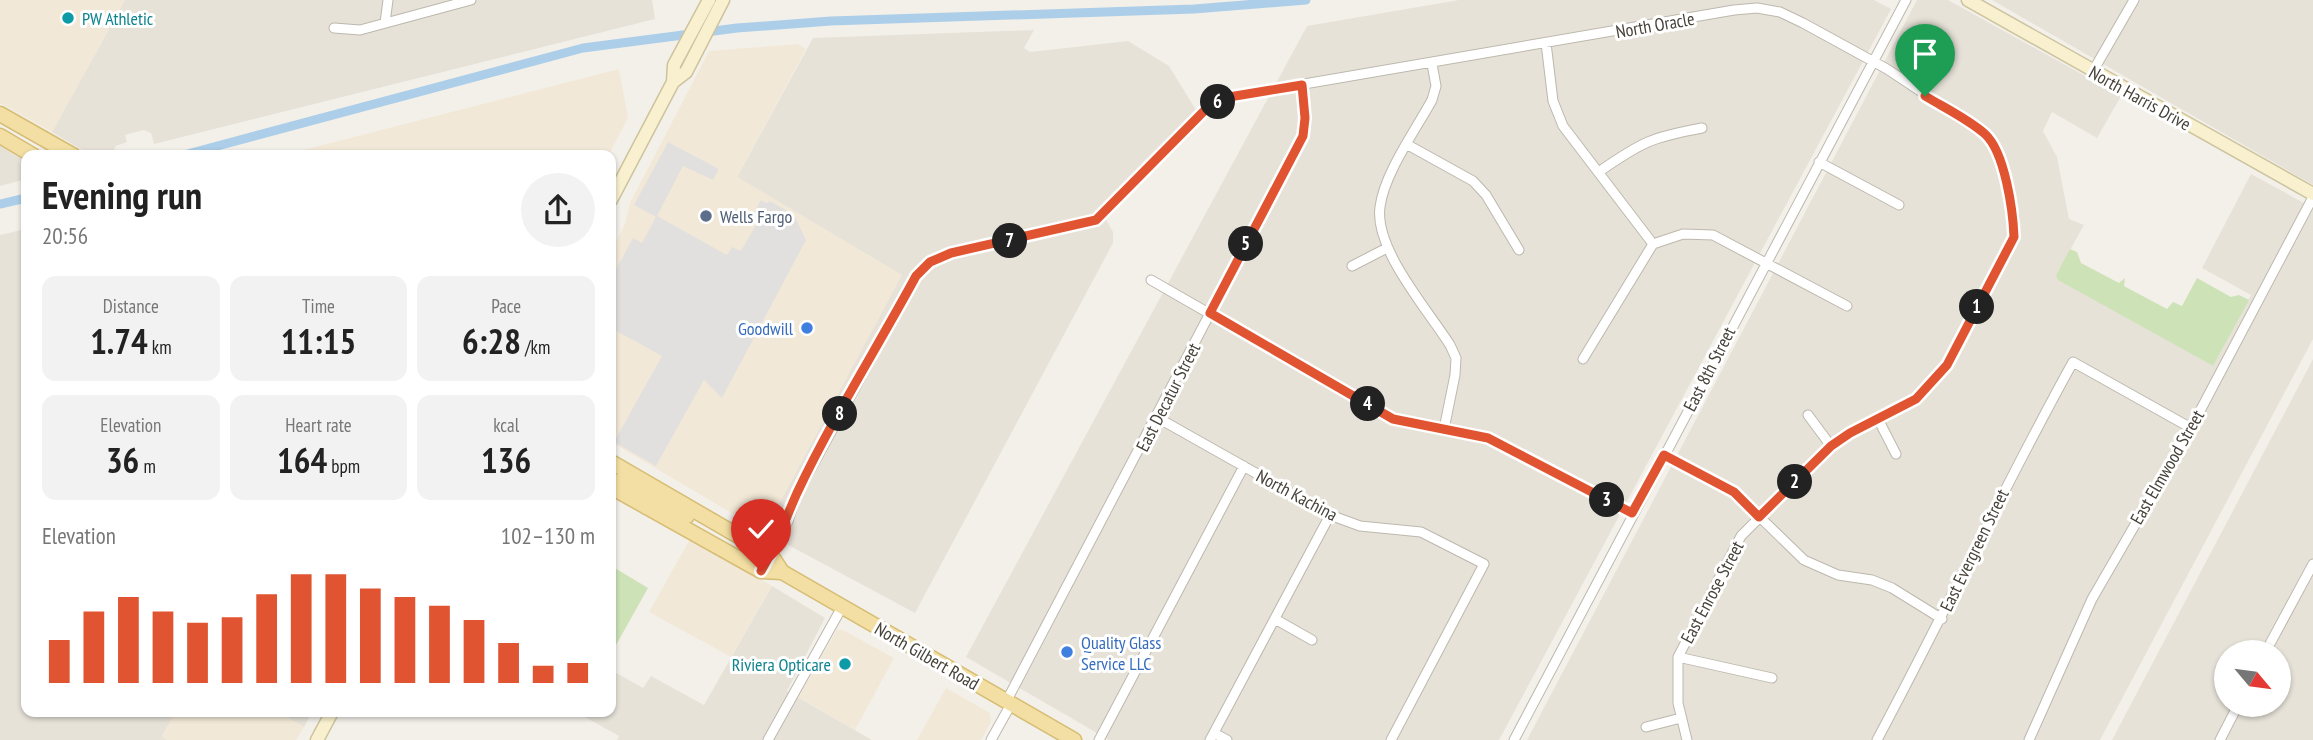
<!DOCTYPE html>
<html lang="en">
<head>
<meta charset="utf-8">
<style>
  :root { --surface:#fff; --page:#f2f2f2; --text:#222; --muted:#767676; --accent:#e15432 }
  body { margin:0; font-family:"PT Sans Narrow",sans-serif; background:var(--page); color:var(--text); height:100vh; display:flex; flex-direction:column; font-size:26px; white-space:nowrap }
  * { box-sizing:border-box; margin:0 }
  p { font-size:23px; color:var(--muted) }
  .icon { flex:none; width:38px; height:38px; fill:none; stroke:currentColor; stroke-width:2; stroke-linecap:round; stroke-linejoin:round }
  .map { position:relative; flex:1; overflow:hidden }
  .drawer { position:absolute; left:21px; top:150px; width:595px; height:567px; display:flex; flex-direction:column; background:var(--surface); border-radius:14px; box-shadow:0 2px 5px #0004 }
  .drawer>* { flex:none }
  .needle { width:46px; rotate:119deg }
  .tools { position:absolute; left:2214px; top:640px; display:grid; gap:14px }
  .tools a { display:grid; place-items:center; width:77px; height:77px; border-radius:50%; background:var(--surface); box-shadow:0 2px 5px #0004; font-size:35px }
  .pin { position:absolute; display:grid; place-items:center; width:60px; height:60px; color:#fff; margin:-72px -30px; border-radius:50% 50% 50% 0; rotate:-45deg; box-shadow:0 0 7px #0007 }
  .pin .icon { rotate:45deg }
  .km { position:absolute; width:35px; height:35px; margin:-18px; border-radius:50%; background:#222; color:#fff; font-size:19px; line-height:35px; text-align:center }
  .round { display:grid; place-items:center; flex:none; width:74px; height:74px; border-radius:37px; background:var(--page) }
  .overview { display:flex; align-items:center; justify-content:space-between; height:119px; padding:0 21px }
  h1 { font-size:38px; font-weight:600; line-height:52px }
  .stats { display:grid; grid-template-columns:repeat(3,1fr); gap:10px; height:119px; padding:7px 21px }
  .stats div { display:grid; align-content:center; border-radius:14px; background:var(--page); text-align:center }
  .stats b { font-size:35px; font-weight:600 }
  .stats small { font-size:19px; font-weight:400 }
  .stats p { font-size:19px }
  .chart { height:196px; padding:14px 21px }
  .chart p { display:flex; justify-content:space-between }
  .chart svg { width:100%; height:126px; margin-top:7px; stroke:var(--accent); stroke-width:6 }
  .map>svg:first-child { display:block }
</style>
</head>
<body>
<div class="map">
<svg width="2313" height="740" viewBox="0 0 2313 740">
  <rect width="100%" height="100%" fill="#f3f0ea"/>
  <path fill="#e6e2d8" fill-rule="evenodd" d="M125,0H652L655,19L154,144L151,133L144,130L125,135L127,142L116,146L111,155L92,156L52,132Z
    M1459,0H1874L1891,9L1499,740H1109L966,657L1307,26Z
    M1917,0H1948L2121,96L2097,138L2052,112L2043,131L2057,157L2069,219L2084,225L2056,275L2059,280L2213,366L2251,295L2202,268L2251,174L2313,208V339L2100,740H1527Z
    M1992,0H2313V185Z
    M1034,30L1024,48L1030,52L1128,41L1169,66L1199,115L1103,214L1113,232V243L915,613L764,532L901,275L737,177L813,38Z
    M0,146L26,161V179L0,186Z
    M26,229V712H176L162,736L168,740H0V235Z
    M2313,359V740H2112ZM2226,653H2278V705H2226Z
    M772,586L825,618L787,691L872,740H617L619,736L576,712H611V670L643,688L651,676L704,705Z
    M278,712H312L304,727Z"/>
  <path fill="#f2e8d7" d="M0,0H125L52,132L0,103Z
    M798,44L806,49L737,177L902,275L764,532L611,442V252L625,224L630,203L709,51Z
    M619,69L628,118L608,156H280Z
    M690,539L772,586L731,657L649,612Z
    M837,630H843L894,658L855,730L798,697Z
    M946,688L990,713L991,722L981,740H917Z
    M176,712H278L304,727L296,740H168L162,737Z"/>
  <path fill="#cde2b7" d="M2070,249L2077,252L2081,263L2119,283L2125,278L2124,286L2167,309L2173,302L2182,306L2197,278L2231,297L2239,295L2249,300L2213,366L2058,280L2056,275Z
    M613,567L648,588L611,654V571Z"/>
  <path fill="#e2e0de" d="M668,142L719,169L713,180L683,166L657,216L727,255L732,247L741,251L757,223L751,218L761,200L767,203L770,201L794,215L806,240L722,398L704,380L656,466L614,442L662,356L611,328V279L633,238L642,243L656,217L634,205Z"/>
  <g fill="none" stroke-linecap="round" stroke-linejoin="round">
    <path stroke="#adcee8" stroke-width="9" d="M180,156L583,48L737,28L831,21L1194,9L1306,0
      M0,204L26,198"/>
    <defs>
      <path id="street" d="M385,23L388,0
        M334,28L360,30L471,0
        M1546,43L1553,101L1563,126L1653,244
        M1432,64L1436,86L1432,100C1415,131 1384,174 1380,207C1374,249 1428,310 1450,345L1456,358L1455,375L1444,429
        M2093,71L2134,0
        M1408,145L1473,181L1486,195L1519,250
        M1819,162L1899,205
        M1600,171C1642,142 1652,137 1702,128
        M1352,266L1387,248
        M1151,280L1393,419L1488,438L1632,513
        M1583,359L1653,244L1683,234L1713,235L1847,306
        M1808,415L1831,446
        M1158,418L1330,515L1360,526L1421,532L1484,564L1391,740
        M1878,419L1896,454
        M1664,455L1734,492L1804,560L1838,575L1872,580L1892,588L1942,619
        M761,571L788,521L797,494L916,276L930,262L951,253L1096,220L1209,106L1229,97L1734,10L1757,8L1780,12L1803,23L1887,69L1988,136L2001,161L2014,217V238L1947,364L1916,399L1850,433L1831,446L1741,536L1678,657V703L1687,740
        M1275,619L1312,640
        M2265,653L2313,564
        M1678,657L1772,678
        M1006,702L1303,136L1305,118L1302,85
        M1646,727L1681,718
        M1214,733L1227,740
        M768,740L842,607
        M991,740L1011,704
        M1099,740L1244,466
        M1210,740L1330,515
        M1514,740L1906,0
        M1877,740C1944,615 2004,486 2073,362L2191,428
        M2029,740L2092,599L2191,428L2313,197
        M2220,740L2238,705"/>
      <path id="secondary" d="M1968,0L2313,194
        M673,82L686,72L723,0
        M611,200L673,82L674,65L709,0
        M317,740L332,712"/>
      <path id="primary" d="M0,114L74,156
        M0,136L34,156
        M611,462L771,555L782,572
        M619,481L645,493L656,488
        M611,487L761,571L782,572L1074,740
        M646,507L651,502H659L687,516"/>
    </defs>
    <use href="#street" stroke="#bdb8ad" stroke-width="11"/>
    <use href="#secondary" stroke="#cdc39e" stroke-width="15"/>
    <use href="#primary" stroke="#d6bd74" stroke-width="17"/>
    <use href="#street" stroke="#fff" stroke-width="9"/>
    <use href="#secondary" stroke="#f8f0ce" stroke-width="12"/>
    <use href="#primary" stroke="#f3dfa3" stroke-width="14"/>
  </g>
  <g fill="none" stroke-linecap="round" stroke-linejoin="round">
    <defs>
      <path id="route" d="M761,571C776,546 785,520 797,493C832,419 877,348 916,276L930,262L951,253L1096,220L1209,106L1229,97L1302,85L1305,118L1303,136L1210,313L1393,419L1488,438L1632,513L1664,455L1734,492L1759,517L1831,446L1850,433L1916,399L1947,365L2014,237C2013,211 2005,152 1985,134C1968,119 1945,108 1925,96"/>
    </defs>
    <use href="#route" stroke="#fff" stroke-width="14"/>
    <use href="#route" stroke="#e15432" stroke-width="9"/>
  </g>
  <g fill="#0f9aa8" stroke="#fff" stroke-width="2.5">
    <circle cx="68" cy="18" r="7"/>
    <circle cx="845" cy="664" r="7"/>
  </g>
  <circle fill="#5c6f8a" stroke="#fff" stroke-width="2.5" cx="706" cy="216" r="7"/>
  <g fill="#3f7fe0" stroke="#fff" stroke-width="2.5">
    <circle cx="807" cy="328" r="7"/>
    <circle cx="1067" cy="652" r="7"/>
  </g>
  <g text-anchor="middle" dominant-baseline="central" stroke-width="6" stroke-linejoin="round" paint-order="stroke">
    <g font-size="18" fill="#0d838f" stroke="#fff" text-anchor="start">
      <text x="82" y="18">PW Athletic</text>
      <text x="831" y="664" text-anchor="end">Riviera Opticare</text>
    </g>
    <g font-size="18" fill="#464139" stroke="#fff">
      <text transform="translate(1655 25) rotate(-10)">North Oracle</text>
      <text transform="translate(2140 98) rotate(29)">North Harris Drive</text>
      <text transform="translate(1709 369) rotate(-63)">East 8th Street</text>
      <text transform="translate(1168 397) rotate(-63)">East Decatur Street</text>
      <text transform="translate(2167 467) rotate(-60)">East Elmwood Street</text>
      <text transform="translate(1297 495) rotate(28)">North Kachina</text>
      <text transform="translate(1974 550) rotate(-64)">East Evergreen Street</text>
      <text transform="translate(1712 592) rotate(-62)">East Enrose Street</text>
      <text transform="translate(927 656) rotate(30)">North Gilbert Road</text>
    </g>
    <g font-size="18" fill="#4e5e75" stroke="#fff" text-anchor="start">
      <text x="720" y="216">Wells Fargo</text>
    </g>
    <g font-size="18" fill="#366cbe" stroke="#fff" text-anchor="end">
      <text x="793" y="328">Goodwill</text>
      <text x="1081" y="642" text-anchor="start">Quality Glass<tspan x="1081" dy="21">Service LLC</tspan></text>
    </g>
  </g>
</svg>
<div class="tools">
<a><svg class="needle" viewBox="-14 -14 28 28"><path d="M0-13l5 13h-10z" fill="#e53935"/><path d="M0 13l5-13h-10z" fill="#767676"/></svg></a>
</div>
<div class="pin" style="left:1925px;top:96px;background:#1e9e55"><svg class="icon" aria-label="arrive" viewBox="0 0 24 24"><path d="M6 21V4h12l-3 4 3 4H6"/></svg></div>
<div class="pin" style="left:761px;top:571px;background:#d93025"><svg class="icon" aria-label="check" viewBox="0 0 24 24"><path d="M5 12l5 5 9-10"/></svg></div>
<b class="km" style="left:1977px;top:307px">1</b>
<b class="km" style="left:1795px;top:482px">2</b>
<b class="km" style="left:1607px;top:500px">3</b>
<b class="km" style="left:1368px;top:404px">4</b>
<b class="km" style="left:1246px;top:244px">5</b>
<b class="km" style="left:1218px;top:102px">6</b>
<b class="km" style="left:1010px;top:241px">7</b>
<b class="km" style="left:840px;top:414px">8</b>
<section class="drawer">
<div class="overview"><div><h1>Evening run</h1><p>20:56</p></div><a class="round"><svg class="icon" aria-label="share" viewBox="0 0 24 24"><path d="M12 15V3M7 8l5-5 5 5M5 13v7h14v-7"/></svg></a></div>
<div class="stats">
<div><p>Distance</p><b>1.74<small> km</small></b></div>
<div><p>Time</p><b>11:15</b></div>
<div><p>Pace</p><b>6:28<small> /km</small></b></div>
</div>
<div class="stats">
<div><p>Elevation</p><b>36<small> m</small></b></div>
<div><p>Heart rate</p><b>164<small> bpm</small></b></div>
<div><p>kcal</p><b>136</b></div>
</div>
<div class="chart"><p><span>Elevation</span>102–130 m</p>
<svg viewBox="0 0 160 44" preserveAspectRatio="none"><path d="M5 44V29M15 44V19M25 44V14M35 44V19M45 44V23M55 44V21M65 44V13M75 44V6M85 44V6M95 44V11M105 44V14M115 44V17M125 44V22M135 44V30M145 44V38M155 44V37"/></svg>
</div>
</section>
</div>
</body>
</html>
